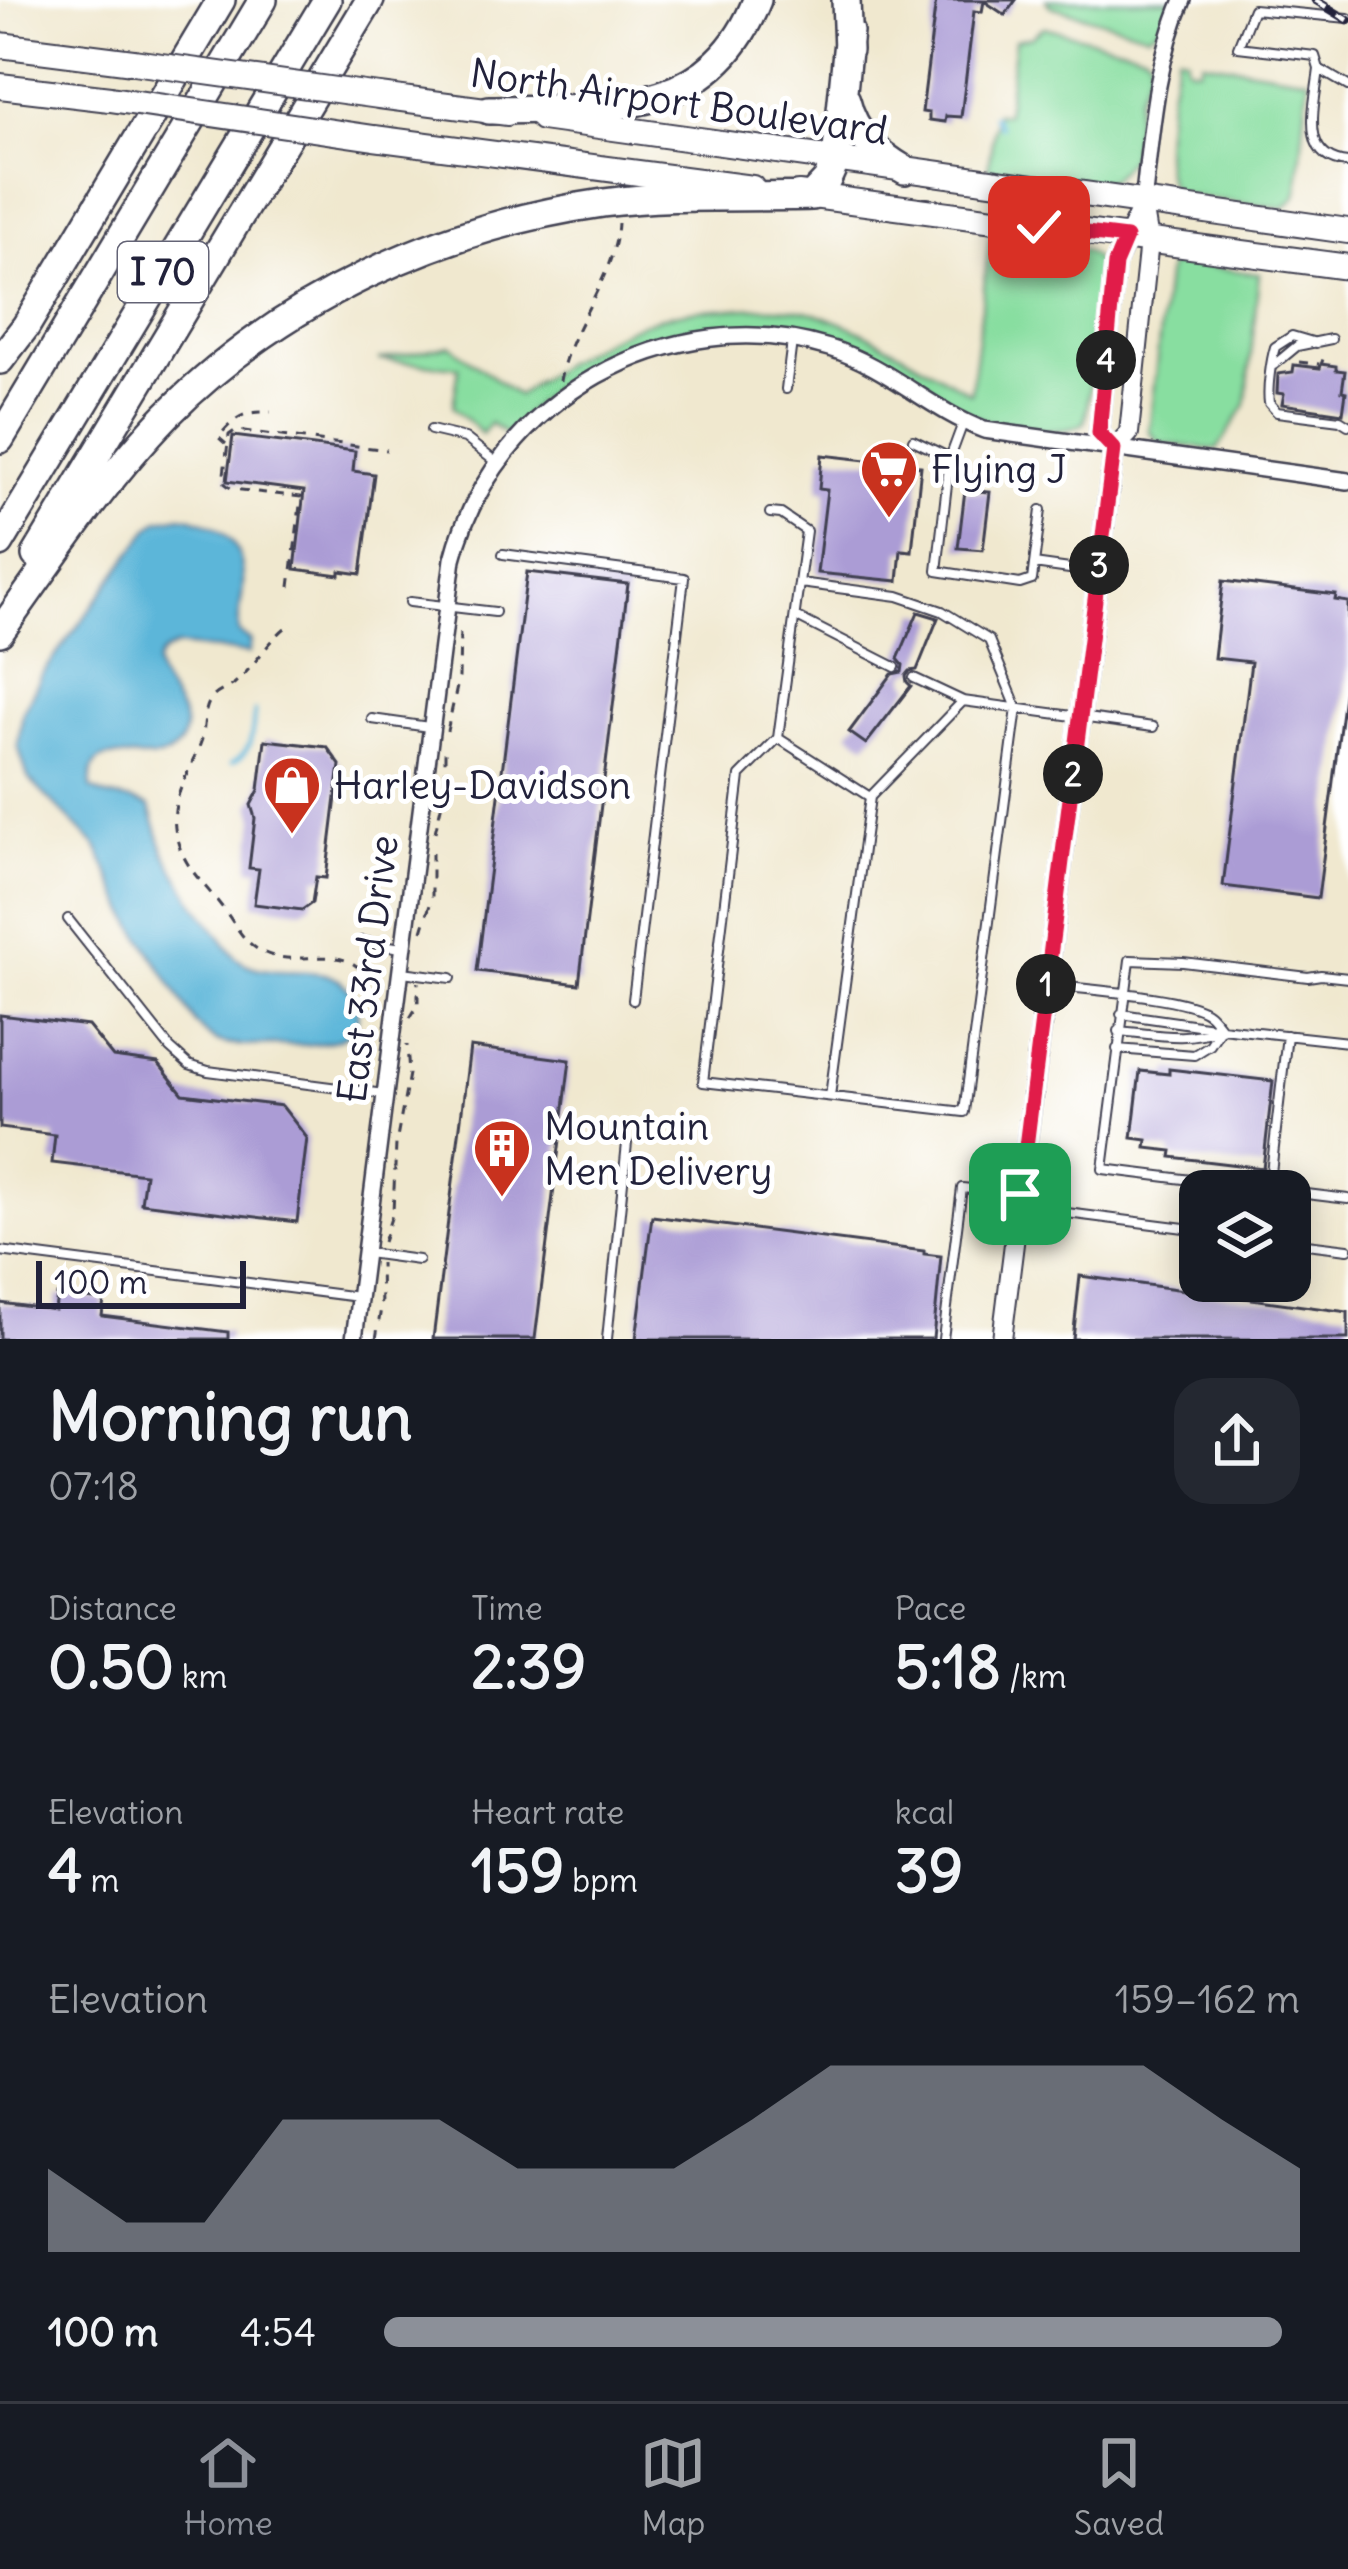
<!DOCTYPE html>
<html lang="en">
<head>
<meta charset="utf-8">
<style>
  :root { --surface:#171b24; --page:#242831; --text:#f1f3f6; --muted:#9ea1a6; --line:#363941; --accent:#8c9099 }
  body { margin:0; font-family:Delius,sans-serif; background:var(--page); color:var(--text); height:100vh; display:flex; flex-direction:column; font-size:45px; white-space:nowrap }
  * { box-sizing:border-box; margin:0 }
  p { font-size:39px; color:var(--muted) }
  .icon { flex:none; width:66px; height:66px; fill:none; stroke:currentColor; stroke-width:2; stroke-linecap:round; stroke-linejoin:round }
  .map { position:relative; height:1339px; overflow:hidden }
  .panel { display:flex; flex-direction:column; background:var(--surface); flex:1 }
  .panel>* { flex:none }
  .controls { position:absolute; left:1179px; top:1170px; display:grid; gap:24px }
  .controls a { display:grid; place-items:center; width:132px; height:132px; border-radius:24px; background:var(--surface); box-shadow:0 6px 30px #0003; font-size:60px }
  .scale { position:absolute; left:36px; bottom:30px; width:210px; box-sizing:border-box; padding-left:12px; border:6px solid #22223b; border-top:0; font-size:33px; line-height:42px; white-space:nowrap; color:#22223b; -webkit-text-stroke:9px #fff; paint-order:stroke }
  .pin { position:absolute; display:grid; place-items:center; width:102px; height:102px; color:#fff; margin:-51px; border-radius:24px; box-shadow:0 6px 18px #0006 }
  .km { position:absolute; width:60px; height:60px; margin:-30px; border-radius:50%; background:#222; color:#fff; font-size:33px; line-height:60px; text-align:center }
  .round { display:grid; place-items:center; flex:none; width:126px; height:126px; border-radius:36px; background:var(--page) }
  .overview { display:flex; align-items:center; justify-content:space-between; height:204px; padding:0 48px }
  h1 { font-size:66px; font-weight:800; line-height:90px }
  .stats { display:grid; grid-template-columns:repeat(3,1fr); gap:18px; height:204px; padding:12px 48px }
  .stats div { display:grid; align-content:center }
  .stats b { font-size:60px; font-weight:800 }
  .stats small { font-size:33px; font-weight:400 }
  .stats p { font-size:33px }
  .chart { height:336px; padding:24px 48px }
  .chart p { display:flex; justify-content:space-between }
  .chart svg { width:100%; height:216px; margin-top:12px; fill:var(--accent); opacity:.7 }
  ul { padding:0 48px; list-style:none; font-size:39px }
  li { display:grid; grid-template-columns:192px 144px 1fr; align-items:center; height:90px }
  li i { height:30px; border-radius:15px; background:var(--accent) }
  .tabs { display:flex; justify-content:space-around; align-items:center; height:168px; border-top:3px solid var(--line); background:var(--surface); font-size:33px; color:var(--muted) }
  .tabs a { display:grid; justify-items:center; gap:6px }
  .tabs .selected { color:var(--accent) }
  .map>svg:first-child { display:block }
</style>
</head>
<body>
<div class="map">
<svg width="1348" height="1339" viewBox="0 0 1348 1339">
  <rect width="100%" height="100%" fill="#fff"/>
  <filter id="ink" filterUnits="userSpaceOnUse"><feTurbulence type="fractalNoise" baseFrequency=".00833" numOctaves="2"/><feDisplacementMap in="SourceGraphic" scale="24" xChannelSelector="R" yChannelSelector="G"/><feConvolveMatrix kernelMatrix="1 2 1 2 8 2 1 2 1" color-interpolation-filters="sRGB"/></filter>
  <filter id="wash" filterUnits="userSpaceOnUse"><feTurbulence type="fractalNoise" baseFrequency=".004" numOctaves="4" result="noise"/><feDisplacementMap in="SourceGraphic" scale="48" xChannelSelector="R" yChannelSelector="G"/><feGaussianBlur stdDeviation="2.7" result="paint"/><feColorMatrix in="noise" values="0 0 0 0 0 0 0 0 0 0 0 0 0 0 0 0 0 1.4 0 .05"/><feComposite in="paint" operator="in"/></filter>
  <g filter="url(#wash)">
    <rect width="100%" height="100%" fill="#f0e8cf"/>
    <path fill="#88dea0" stroke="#55806e" stroke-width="3" d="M1046,0H1173L1162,26L1148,34L1050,6Z
      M1044,27L1145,53L1150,57V69L1138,96L1131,157L1112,179L1089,184L988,169L996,113L1006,114L1015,40L1031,37Z
      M1178,54L1187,57L1186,64L1191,68H1200L1202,61L1308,78L1298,187L1296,196L1285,208C1268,206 1183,198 1174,190C1153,171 1171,83 1178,54Z
      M990,238L1084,251C1099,258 1103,273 1103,289L1085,422C1063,440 993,425 967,414C933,392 894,362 857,347C761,307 644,329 559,384C540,397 522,418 507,435L490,423L482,434L453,407L459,367L379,360L450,345L518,396C557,364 622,326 671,315C694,309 720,309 744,308C768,307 794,307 817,314C873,332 920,365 971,393Z
      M1175,262L1259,274L1246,405L1217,450L1160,443L1149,431L1166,276L1169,267Z"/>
    <path fill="#5bb6d9" stroke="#3e6c8a" stroke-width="3" d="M181,516C221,522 245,542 243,586C242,602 237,617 239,633L251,641L249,653L177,646C121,666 199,704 182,740C161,784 85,725 91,788C109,802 131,796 150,807L164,852L194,902L236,958C270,986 335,953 354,998C374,1049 306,1045 276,1045C258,1045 237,1048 219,1042C210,1039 204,1032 197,1025L131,921L97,847L28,778L18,746L23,712L42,675L149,529L159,520Z"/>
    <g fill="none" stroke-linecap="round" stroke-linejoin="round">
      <path stroke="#5bb6d9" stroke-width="4.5" d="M993,116L1000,127
        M231,763C253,754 252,732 255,711"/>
    </g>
    <g id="blocks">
      <path fill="#ab9cd5" d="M936,0H1016L1005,15L984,1L982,12L974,11L961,117L946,116L945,122L929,120V113L922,112Z
        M1321,364L1336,366V370L1345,371L1342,391L1346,392L1343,413L1282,404L1284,394L1277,393L1278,374L1293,372L1294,365L1320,368Z
        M233,436L355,451L353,471L374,474L361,574L340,571V575L295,569L304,491L227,481Z
        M822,455L921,466L912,551L901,550L898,581L817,573L827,490L819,489Z
        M965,490L990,492L983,550L958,548Z
        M527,572L628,584L579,984L477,971Z
        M1223,581L1336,595L1335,600L1348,602V664L1318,898L1223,886L1251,662L1214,658Z
        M918,612L938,618L917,670L910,671L906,676L907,682L911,686L866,744L849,732L892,674L902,672L903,665L898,659Z
        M265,740L327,747L340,765L326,878L316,877L312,903L302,910L254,904L259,869L249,868L255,818L251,805L259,790Z
        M0,1015L88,1026L113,1057L158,1063L183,1094L282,1106L307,1138L297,1222L141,1203L145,1174L52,1163L55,1135L0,1128Z
        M470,1047L570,1060L535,1339H433Z
        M1169,1069L1273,1081L1263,1168L1171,1157L1172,1151L1146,1148L1147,1140L1132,1138L1140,1071L1169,1074Z
        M652,1216L924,1251V1254L941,1256L933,1339H636Z
        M1080,1276L1348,1312V1339H1073Z
        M57,1295L104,1300L102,1316L228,1332V1339H0V1303L55,1310Z"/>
    </g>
  </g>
  <g filter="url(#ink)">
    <use href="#blocks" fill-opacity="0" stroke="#414051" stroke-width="3"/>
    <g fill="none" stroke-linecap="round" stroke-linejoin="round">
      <defs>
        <path id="service" d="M1348,18L1253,9L1238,47L1315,56L1319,69L1348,86
          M1319,69C1315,105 1298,159 1348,163
          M1316,343L1292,336L1275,347C1271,360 1267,389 1269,403L1277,412L1340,420L1348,425
          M1274,365L1297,346L1331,339
          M786,389L792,341
          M963,423L950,458L937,571L1020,584L1032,580L1041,510
          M431,430L465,438L497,463
          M913,440L950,458
          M770,513L781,514L806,531L778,738L870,797
          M503,554L684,578L633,1000
          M1034,564L1098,573
          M410,602L495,612
          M795,616L895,667
          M914,678L963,701
          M372,719L429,727
          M778,738L740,776L703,1082L964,1112L1017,708L989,640L942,611L898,596L800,583
          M68,919L170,1048L189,1065L208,1071L384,1094
          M361,941L401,948
          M402,972L451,978
          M1048,985C1079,989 1187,996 1208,1013C1211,1015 1219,1025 1221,1028
          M1121,1014L1219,1028
          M1119,1031C1155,1034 1186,1042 1219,1029
          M1117,1049L1194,1055L1210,1045L1221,1028L1348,1042
          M830,1096L870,797L963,701L1153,727
          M1269,1190L1287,1035
          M1280,1191L1103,1169L1130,960L1183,962L1308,977L1321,975L1348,978
          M1290,1192L1348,1199
          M1020,1207L1200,1230
          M1290,1242L1348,1249
          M0,1251L358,1297
          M367,1253L418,1260
          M607,1339L627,1143
          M943,1339L962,1188L1019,1194"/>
        <path id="minor" d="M1143,204C1151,135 1155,64 1183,0
          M354,1339L453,559C494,399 671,300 829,348C886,365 929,409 984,430L1348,481"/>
        <path id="tertiary" d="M1114,449L1099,433L1115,264L1143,204
          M1002,1339L1114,449L1129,433L1149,241L1143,204"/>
        <path id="primary" d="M0,45L133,62
          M0,86L110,99
          M379,96L508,113
          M542,118L1348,231
          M374,138L752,188
          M798,194L1348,267"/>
        <path id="motorway" d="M846,0L848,50
          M846,100C854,134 876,153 905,170
          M489,110C595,107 710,122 757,0
          M0,360L26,326L221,0
          M0,439L263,0
          M0,543L327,0
          M36,555L370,0
          M0,632C53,558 104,480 167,415C282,299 442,226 603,203C672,194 743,198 812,196L827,180L836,160L849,31"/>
      </defs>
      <use href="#service" stroke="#414051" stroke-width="12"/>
      <use href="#minor" stroke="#414051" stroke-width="20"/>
      <use href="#tertiary" stroke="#414051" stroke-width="22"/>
      <use href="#primary" stroke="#414051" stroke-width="28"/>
      <use href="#motorway" stroke="#414051" stroke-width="32"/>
      <path stroke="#414051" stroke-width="3" stroke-dasharray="9 9" stroke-linecap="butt" d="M1299,362L1319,364
        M1320,368L1325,353
        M560,381C569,326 615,279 618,223
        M226,444L218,437C237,417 241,411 271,412
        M290,587L301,497L232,489L223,482L229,435L236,430L387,450
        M285,628C266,644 254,667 235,683C228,689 218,691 212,698C202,709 206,729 201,742C189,775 167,800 177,839C185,869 204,883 222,907C236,924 243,944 265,953C292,965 322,951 348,961C366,969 363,980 385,985
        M447,731L459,678L460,628
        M435,832L445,790V746
        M422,931L432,898V853
        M410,1018L418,1005V982
        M383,1242L393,1212L396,1144L409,1074L407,1045
        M376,1339L381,1308L380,1263"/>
      <use href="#service" stroke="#fff" stroke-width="8"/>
      <use href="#minor" stroke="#fff" stroke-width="15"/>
      <use href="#tertiary" stroke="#fff" stroke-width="18"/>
      <use href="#primary" stroke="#fff" stroke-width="24"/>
      <use href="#motorway" stroke="#fff" stroke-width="27"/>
      <defs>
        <path id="rail" d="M1315,0L1348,20"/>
      </defs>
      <use href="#rail" stroke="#22223b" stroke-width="9"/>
      <use href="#rail" stroke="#fff" stroke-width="4.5" stroke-dasharray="14" stroke-linecap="butt"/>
      <defs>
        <path id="primary-bridge" d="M133,62L379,96
          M110,99L374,138"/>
      </defs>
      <use href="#primary-bridge" stroke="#414051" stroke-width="28" stroke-linecap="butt"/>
      <use href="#primary-bridge" stroke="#fff" stroke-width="24"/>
    </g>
  </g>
  <g fill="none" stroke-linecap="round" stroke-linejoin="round" filter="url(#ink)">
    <defs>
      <path id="route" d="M1020,1194L1114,449L1099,433L1115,264L1126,238L1039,227"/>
    </defs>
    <use href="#route" stroke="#fff" stroke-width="24"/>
    <use href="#route" stroke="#e11d48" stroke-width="15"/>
  </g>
  <defs>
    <symbol id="supermarket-pin" viewBox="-11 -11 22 30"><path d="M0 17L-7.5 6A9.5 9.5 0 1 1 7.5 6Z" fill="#c8321e" stroke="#fff"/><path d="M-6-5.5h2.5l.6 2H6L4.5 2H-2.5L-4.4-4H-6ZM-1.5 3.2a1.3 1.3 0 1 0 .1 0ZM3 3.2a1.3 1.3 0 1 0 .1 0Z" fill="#fff"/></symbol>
    <symbol id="shop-pin" viewBox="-11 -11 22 30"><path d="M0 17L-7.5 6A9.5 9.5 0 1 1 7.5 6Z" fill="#c8321e" stroke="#fff"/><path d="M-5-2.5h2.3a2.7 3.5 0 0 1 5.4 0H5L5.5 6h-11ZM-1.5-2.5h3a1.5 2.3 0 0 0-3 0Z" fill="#fff"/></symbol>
    <symbol id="building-pin" viewBox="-11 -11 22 30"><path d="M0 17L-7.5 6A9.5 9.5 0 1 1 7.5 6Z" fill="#c8321e" stroke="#fff"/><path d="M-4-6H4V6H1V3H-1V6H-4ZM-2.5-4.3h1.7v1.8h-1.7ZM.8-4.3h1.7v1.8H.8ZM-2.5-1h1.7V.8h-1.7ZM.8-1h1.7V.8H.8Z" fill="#fff"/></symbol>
  </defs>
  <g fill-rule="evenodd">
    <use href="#supermarket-pin" x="856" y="436" width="66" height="90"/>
    <use href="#shop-pin" x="259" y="752" width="66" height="90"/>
    <use href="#building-pin" x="469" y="1115" width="66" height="90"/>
  </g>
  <g text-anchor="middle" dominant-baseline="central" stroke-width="10" stroke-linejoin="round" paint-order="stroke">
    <rect fill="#fff" stroke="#646476" stroke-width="3" x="118" y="242" width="90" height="60" rx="9"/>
    <g font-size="36" font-weight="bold" fill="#22223b">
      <text x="163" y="272">I 70</text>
    </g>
    <g font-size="39" fill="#22223b" stroke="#fff">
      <text transform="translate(679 102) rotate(8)">North Airport Boulevard</text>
      <text transform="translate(368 969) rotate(-83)">East 33rd Drive</text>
    </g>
    <g font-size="39" fill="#22223b" stroke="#fff" text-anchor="start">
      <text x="931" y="469">Flying J</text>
      <text x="334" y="785">Harley-Davidson</text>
      <text x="544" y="1126">Mountain<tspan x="544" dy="45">Men Delivery</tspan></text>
    </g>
  </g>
</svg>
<div class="controls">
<a><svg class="icon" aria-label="layers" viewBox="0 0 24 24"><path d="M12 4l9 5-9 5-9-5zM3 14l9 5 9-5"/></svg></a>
</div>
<div class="scale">100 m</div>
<div class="pin" style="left:1020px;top:1194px;background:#1e9e55"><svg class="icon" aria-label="arrive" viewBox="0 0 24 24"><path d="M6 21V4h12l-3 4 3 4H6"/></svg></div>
<div class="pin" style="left:1039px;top:227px;background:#d93025"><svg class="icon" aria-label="check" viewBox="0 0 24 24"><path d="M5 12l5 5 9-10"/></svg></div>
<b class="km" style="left:1046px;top:984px">1</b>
<b class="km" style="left:1073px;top:774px">2</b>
<b class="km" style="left:1099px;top:565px">3</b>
<b class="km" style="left:1106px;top:360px">4</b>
</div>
<section class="panel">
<div class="overview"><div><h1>Morning run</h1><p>07:18</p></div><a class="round"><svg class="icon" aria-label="share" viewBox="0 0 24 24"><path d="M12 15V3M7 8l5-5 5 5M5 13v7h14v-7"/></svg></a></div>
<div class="stats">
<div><p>Distance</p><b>0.50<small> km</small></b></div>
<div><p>Time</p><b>2:39</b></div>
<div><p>Pace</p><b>5:18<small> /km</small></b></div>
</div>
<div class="stats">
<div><p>Elevation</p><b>4<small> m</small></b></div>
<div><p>Heart rate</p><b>159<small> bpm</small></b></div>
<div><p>kcal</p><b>39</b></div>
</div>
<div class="chart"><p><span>Elevation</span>159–162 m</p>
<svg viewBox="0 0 160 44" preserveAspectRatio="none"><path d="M0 44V27L10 38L20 38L30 17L40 17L50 17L60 27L70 27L80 27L90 17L100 6L110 6L120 6L130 6L140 6L150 17L160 27V44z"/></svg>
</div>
<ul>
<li><b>100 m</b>4:54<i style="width:98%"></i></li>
</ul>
</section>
<nav class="tabs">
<a class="selected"><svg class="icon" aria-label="home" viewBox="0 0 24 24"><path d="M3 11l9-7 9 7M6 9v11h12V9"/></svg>Home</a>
<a><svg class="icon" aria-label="map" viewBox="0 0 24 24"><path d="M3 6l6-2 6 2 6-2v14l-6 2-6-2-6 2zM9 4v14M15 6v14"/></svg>Map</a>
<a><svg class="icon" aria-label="saved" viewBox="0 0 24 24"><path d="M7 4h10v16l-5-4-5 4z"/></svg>Saved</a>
</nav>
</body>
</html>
